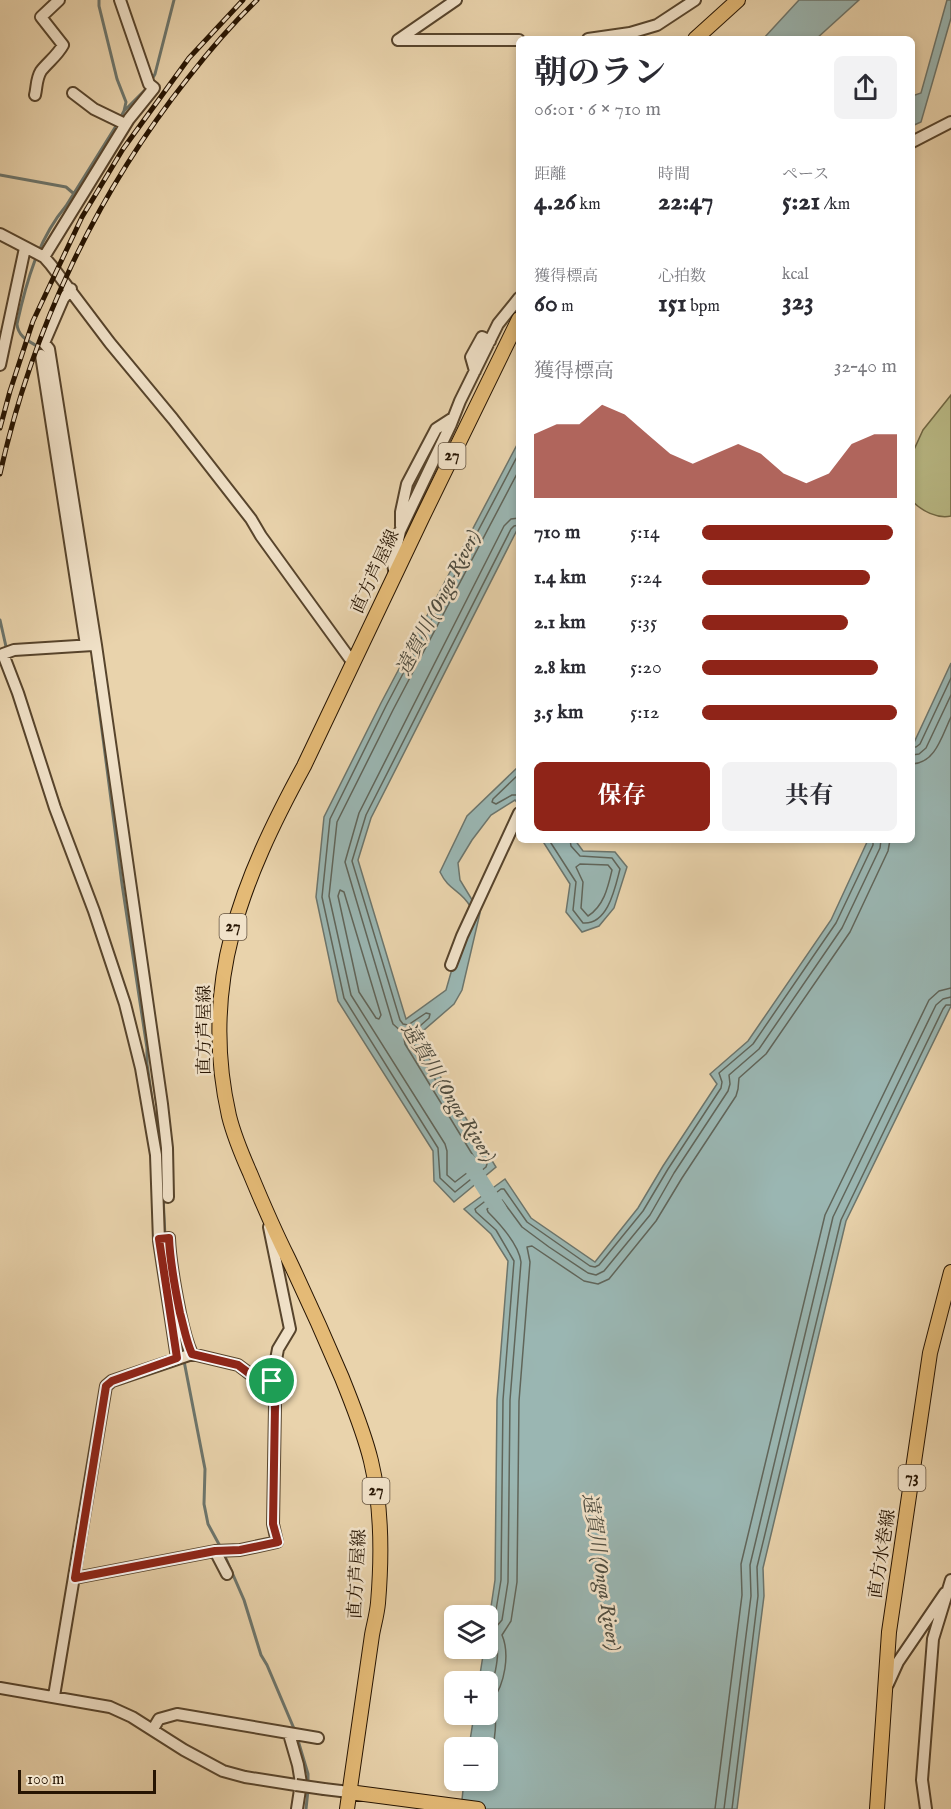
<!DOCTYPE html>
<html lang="ja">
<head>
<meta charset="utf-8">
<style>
  :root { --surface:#fff; --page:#f2f2f3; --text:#2b2b33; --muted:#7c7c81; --accent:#8f2418 }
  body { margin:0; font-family:"IM FELL English","Noto Serif JP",serif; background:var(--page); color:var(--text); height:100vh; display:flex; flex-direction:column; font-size:22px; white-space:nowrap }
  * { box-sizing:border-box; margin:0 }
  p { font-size:20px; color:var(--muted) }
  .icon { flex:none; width:33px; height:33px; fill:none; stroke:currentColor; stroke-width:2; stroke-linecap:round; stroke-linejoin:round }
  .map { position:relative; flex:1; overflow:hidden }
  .sheet { position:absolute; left:516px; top:36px; width:399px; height:807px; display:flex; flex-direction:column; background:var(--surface); border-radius:9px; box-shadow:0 3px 9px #0003 }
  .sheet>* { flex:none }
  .buttons { position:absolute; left:444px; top:1605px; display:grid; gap:12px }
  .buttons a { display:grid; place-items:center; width:54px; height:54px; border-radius:9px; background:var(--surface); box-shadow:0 3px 9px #0003; font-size:30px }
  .scale { position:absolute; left:18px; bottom:15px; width:138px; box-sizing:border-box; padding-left:6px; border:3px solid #261402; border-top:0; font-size:16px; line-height:21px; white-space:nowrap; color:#261402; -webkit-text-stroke:4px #f1e2c9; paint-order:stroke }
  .pin { position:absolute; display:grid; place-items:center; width:51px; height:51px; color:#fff; margin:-26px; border:3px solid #fff; border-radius:50%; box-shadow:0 2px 6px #0007 }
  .round { display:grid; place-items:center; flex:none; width:63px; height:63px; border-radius:9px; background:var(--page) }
  .summary { display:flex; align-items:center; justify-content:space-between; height:102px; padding:0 18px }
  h1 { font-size:33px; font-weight:700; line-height:45px }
  .stats { display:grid; grid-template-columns:repeat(3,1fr); gap:9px; height:102px; padding:6px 18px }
  .stats div { display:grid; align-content:center }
  .stats b { font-size:26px; font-weight:700 }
  .stats small { font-size:16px; font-weight:400 }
  .stats p { font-size:16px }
  .chart { height:168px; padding:12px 18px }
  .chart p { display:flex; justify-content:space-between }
  .chart svg { width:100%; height:108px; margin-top:6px; fill:var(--accent); opacity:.7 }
  .button { display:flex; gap:12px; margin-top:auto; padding:12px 18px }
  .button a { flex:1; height:69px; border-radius:9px; background:var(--accent); color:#fff; font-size:24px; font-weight:700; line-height:69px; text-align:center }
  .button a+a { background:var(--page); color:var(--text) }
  ul { padding:0 18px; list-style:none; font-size:20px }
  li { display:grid; grid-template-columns:96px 72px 1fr; align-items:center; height:45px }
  li i { height:15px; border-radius:8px; background:var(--accent) }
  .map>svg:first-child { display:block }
</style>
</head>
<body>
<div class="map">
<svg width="951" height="1809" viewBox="0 0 951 1809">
  <rect width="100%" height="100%" fill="#e9d3ac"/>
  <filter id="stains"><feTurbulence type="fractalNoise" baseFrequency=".00333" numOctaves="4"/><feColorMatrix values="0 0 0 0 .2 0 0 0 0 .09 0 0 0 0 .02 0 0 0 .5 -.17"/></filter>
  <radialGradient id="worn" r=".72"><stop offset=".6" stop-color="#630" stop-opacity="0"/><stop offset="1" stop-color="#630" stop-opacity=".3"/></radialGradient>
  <path fill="#babb87" stroke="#706844" stroke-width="1.5" d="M951,395V516C937,519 922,511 912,501V454L923,430Z"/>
  <path fill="#9ab6b2" stroke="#6c756c" stroke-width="1.5" d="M799,0H859L816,39H763Z
    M947,0H951V18L921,122L912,126V96L921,93Z
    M519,441V526L371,818L358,860L406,1019L446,990L470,906C460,889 449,891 440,872L467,816L519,766V805L515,800L491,815L472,840L458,863L460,880L480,913L462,990L454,1004L416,1037L496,1167L454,1202L434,1181L433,1151L338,1001L316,897L324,817L381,703Z
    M951,663V1006L846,1221L763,1568L764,1596L737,1809H461L464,1781L488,1780V1748L469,1747L474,1715L488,1714V1682L479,1681L484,1649L488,1648V1627L495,1580L497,1400L508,1261L491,1234L464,1209L505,1179L531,1218L595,1262L638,1208L663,1166L717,1084L710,1074L748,1041L831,920L868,840H912V747Z
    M542,840H575L583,851L615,852L627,867L614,908L599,926L582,932L566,912L570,884Z"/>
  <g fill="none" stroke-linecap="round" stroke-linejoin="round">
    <path stroke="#60655a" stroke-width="1.5" d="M519,453L386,706L330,819L322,897L344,998L438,1148L440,1178L455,1192L486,1167L487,1164L411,1040L412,1033L429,1018L430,1014L426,1013L408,1025L403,1024L400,1020L352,861L366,815L511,529L514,526L519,525
      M519,470L393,710L337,822L329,896L351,995L445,1144L447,1151V1175L455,1182L476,1166L477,1162L405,1044L403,1033L393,1024L345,862L359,813L504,526L511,519L519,518
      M912,747H916L920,744L951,678
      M912,755L919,754L926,748L951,695
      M912,764C936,763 942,735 951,717
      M519,774L493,799L492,802L496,804L512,795H519
      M549,840L576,882L573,910L583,923C608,925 615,888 620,869L612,858L580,856L571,846L570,840
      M580,864L608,865L612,870C608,887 604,906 588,916L581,908L583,882L576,867Z
      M340,890L344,892L381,1015L379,1019L376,1018L359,992L338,896Z
      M488,1622L492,1620L495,1616L501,1580L503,1400L514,1261L496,1230L476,1212L475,1209L501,1189H504L527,1222L590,1266L595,1267L599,1265L643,1211L668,1169L721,1088L722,1082L719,1073L753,1044L836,923L873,845V840
      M488,1629L496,1627L502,1620L508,1582L510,1400L521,1262C519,1245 500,1224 488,1212L487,1209L500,1200H502L522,1227L549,1247L588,1273L596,1275L604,1271L650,1215L674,1173L728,1091L730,1084L729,1075L759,1049L842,928L880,848L881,840
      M488,1636C492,1639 496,1641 497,1647C499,1657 494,1684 488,1691
      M488,1759C496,1744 498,1716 492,1701C505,1684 510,1654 502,1635L511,1621L517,1582L519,1401L530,1262L527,1247L532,1246L584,1281L598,1284L609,1279L656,1221L682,1178L736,1096L738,1089L739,1078L766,1054L850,932L888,851L890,840
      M715,1809L742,1595L741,1564L825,1215L929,1000L939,991L951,988
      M724,1809L751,1596L750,1565L833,1217L936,1005L943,999L951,997
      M732,1809L758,1596L757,1567L841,1220L943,1009L946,1005H951"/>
    <path stroke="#6c756c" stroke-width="3" d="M151,81L155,74L174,0
      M125,110L148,87
      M0,175L66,187L73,193
      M43,352L42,349C31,342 18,338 17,324C26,283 38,239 66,206L116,126L124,111L126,102L117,79L99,6V0
      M0,620L7,651
      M93,661L122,884L147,1048V1064L155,1121
      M162,1172L163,1189
      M163,1196L165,1237
      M178,1330L205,1469L204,1504L208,1524L221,1548
      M224,1554L244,1600L261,1655L267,1665L295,1731
      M297,1737L308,1774V1783
      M306,1809L308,1790"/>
    <path stroke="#9ab6b2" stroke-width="16" d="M468,1161L499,1210"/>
    <defs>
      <path id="minor" d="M588,39L630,33L657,25L695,0
        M398,40H519
        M398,40L456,0
        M73,93L94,109L125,124
        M35,95C37,87 36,79 41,71C48,62 57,56 63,45L41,17L59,0
        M912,142L951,122
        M0,234L44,257L51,265L110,343L173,419L251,519L261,536L353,663
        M44,257L129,119L154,88L149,84L120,0
        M71,289L63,299L44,343L49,349L96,645L162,1104L167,1148L168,1197
        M41,355L86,645
        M0,365L25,248
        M475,371L471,357L482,337L490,341
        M401,526V512L407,484L436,429L453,418
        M395,575L393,564L400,531L451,424L460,401L498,324L519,298
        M93,645L14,650L3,654L18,693L55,808L94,911L125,1004L141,1068L156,1155L159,1241L177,1358
        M451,965L462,936L519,813
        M159,1239L169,1238C170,1264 175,1288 180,1313C183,1327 186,1341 192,1354
        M215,1551L227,1574
        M75,1578L215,1551L240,1550L277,1542L273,1524L275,1406L272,1381L278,1349L290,1329L269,1227
        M888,1684L898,1662L945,1593
        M0,1688L110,1707L132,1717L184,1750L223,1771L245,1777L296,1785
        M54,1696L106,1386L112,1381L192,1354L238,1365L250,1374L272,1381
        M153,1729L159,1719L177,1714L318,1738
        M289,1734L298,1765L301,1783L297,1809
        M324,1789L349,1792
        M926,1809L922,1780L933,1639L951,1580"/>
      <path id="major" d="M695,39L738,0
        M349,1792L478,1809
        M347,1809C355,1751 364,1693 372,1635C374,1624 377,1614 378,1603C382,1556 382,1507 371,1461C364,1432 353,1406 342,1378C325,1338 307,1298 288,1258C274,1230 262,1202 250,1173C242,1155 234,1136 229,1116C199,984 242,880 304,766L422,518L519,319
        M877,1809L889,1632L930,1353L951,1272"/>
    </defs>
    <use href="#minor" stroke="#57442c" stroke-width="14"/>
    <use href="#major" stroke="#261402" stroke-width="16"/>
    <use href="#minor" stroke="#f1e2c9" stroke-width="10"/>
    <use href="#major" stroke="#e4ba76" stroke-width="14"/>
    <defs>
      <path id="rail" d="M0,428L10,391L33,321L82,217L123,149L189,58L243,0
        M0,474C32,330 96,194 188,78C209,51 232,24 257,0"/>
    </defs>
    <use href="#rail" stroke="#261402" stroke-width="5"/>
    <use href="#rail" stroke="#f1e2c9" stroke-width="3" stroke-dasharray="9" stroke-linecap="butt"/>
    <defs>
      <path id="minor-bridge" d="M296,1785L324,1789"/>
    </defs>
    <use href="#minor-bridge" stroke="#57442c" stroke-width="14" stroke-linecap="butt"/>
    <use href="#minor-bridge" stroke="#f1e2c9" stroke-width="10"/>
  </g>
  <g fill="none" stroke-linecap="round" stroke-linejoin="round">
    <defs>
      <path id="route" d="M169,1238C170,1264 175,1288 180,1313C184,1327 186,1341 192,1354L238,1365L250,1374L272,1381L275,1406L273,1524L278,1542L240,1550L215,1551L75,1578L106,1386L112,1381L177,1358L159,1239Z"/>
    </defs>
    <use href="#route" stroke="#fff" stroke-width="12"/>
    <use href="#route" stroke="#8f2418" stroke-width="8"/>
  </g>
  <g text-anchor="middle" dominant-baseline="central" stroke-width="5" stroke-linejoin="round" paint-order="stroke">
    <g fill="#f1e2c9" stroke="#63523e" stroke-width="1.5">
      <rect x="438.5" y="443" width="27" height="26" rx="4.5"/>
      <rect x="219.5" y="914" width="27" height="26" rx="4.5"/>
      <rect x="898.5" y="1465" width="27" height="26" rx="4.5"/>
      <rect x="362.5" y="1478" width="27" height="26" rx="4.5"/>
    </g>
    <g font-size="16" font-weight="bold" fill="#261402">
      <text x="452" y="456">27</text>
      <text x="233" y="927">27</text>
      <text x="912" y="1478">73</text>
      <text x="376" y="1491">27</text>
    </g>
    <g font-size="18" fill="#261402" stroke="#f1e2c9">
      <text transform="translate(376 572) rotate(-65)">直方芦屋線</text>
      <text transform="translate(205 1030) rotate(-90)">直方芦屋線</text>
      <text transform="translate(883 1554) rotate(-81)">直方水巻線</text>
      <text transform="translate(358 1574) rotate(-87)">直方芦屋線</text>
    </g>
    <g font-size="20" font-style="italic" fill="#4f4d40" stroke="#f1e2c9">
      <text transform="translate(439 603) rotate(-63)">遠賀川 (Onga River)</text>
      <text transform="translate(448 1093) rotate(58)">遠賀川 (Onga River)</text>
      <text transform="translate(601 1572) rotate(81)">遠賀川 (Onga River)</text>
    </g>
  </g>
  <rect width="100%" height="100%" filter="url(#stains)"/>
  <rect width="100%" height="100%" fill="url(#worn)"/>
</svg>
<div class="buttons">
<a><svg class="icon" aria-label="layers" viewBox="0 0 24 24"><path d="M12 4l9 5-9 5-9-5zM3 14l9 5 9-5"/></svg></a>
<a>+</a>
<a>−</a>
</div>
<div class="scale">100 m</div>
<div class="pin" style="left:272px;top:1381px;background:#1e9e55"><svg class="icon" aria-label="arrive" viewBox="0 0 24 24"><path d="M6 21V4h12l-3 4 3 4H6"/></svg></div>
<section class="sheet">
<div class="summary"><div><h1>朝のラン</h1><p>06:01 · 6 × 710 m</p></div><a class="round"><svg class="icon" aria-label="share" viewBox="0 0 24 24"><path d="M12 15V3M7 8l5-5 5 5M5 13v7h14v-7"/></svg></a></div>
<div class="stats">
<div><p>距離</p><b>4.26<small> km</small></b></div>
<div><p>時間</p><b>22:47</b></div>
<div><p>ペース</p><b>5:21<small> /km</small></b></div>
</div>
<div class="stats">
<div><p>獲得標高</p><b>60<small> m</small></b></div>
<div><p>心拍数</p><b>151<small> bpm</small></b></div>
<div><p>kcal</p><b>323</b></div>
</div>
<div class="chart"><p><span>獲得標高</span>32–40 m</p>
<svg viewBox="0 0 160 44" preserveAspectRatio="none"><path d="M0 44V18L10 14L20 14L30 6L40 10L50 18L60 26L70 30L80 26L90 22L100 26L110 34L120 38L130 34L140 22L150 18L160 18V44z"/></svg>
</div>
<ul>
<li><b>710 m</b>5:14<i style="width:98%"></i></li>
<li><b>1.4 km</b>5:24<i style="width:86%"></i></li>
<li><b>2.1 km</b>5:35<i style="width:75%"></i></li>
<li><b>2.8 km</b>5:20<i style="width:90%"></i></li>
<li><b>3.5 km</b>5:12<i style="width:100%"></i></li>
</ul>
<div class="button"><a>保存</a><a>共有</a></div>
</section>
</div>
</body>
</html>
